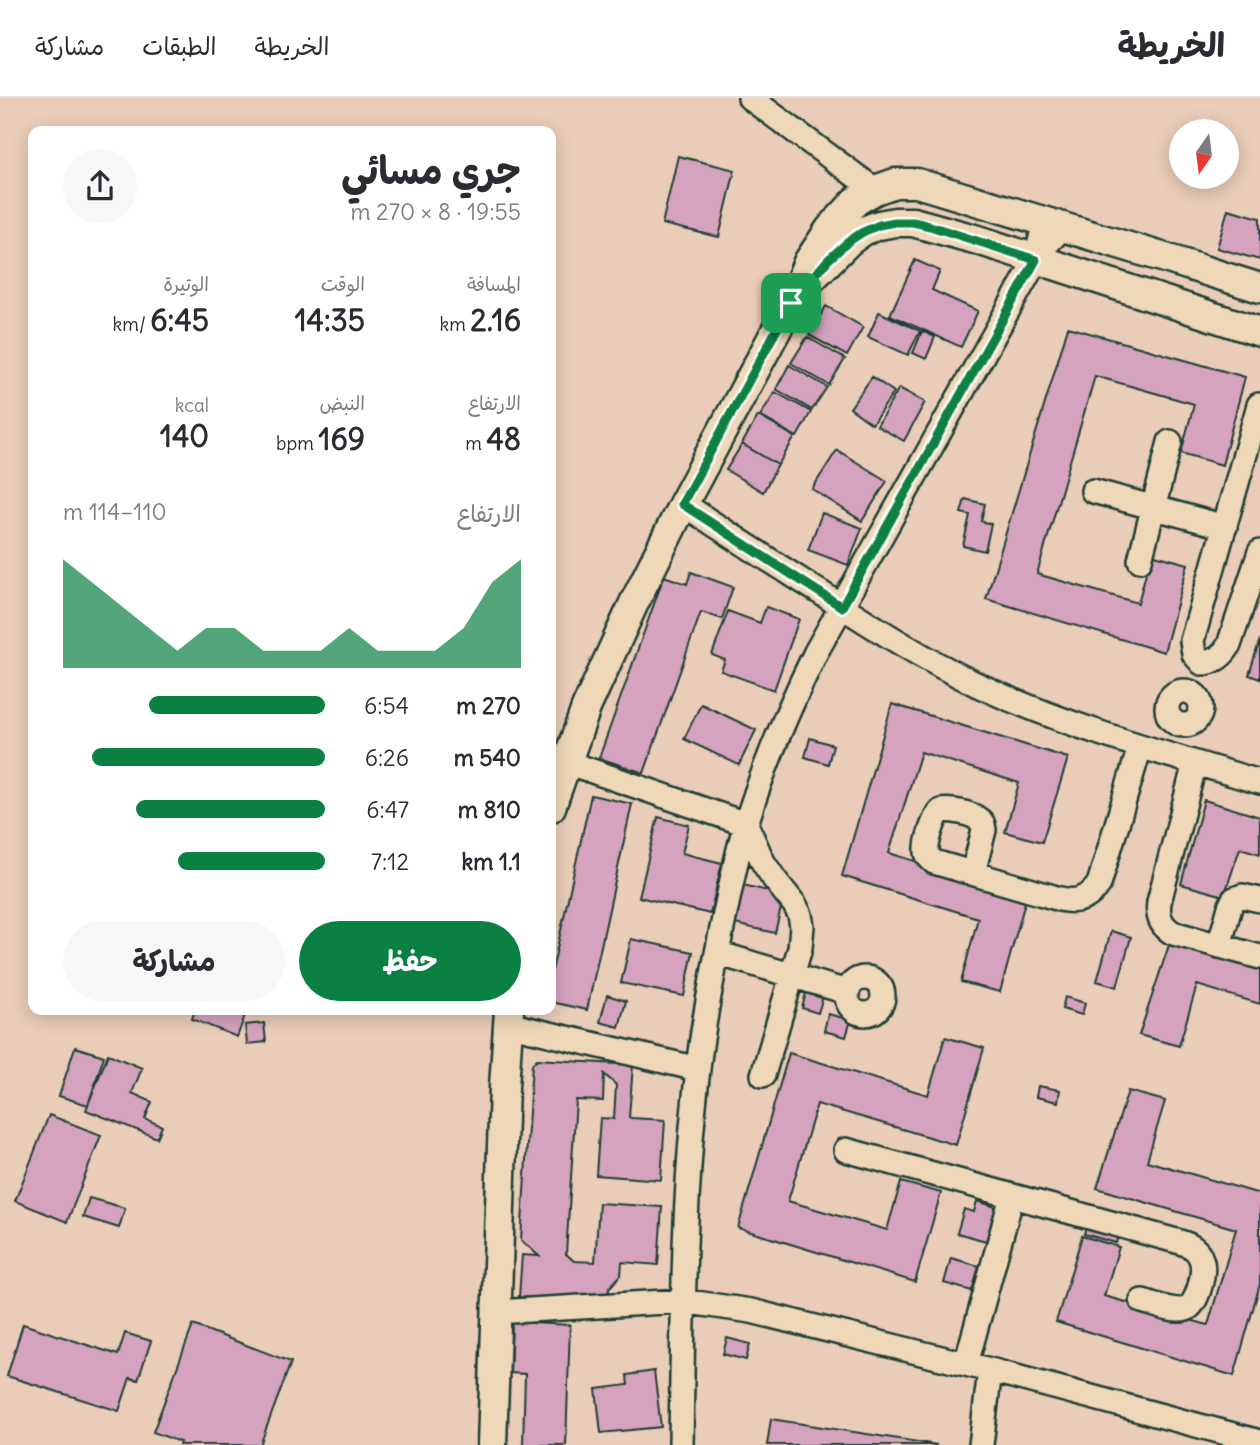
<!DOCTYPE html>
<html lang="ar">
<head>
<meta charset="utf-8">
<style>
  :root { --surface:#fff; --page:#f7f7f7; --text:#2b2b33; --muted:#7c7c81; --line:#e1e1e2; --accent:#0b8043 }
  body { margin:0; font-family:Delius,"Playpen Sans Arabic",sans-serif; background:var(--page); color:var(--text); direction:rtl; height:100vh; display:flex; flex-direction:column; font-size:26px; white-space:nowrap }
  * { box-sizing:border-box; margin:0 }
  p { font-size:23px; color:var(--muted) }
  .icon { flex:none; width:38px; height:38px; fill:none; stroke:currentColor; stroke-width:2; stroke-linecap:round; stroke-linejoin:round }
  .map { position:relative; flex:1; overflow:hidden; direction:ltr }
  .panel { position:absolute; left:28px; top:28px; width:528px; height:889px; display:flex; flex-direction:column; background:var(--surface); border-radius:14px; box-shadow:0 4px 18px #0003; direction:rtl }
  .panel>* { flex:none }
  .needle { width:46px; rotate:194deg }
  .fabs { position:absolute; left:1169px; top:21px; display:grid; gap:14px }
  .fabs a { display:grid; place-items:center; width:70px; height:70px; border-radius:50%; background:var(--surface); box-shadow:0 4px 18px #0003; font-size:35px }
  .pin { position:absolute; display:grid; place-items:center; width:60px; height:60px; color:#fff; margin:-30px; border-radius:14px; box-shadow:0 4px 10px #0006 }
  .round { display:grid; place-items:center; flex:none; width:74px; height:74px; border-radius:37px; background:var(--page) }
  .head { display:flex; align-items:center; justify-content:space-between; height:119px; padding:0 35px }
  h1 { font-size:38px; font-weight:700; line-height:52px }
  .metrics { display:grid; grid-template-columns:repeat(3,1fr); gap:10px; height:119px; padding:7px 35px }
  .metrics div { display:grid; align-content:center }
  .metrics b { font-size:30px; font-weight:700 }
  .metrics small { font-size:19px; font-weight:400 }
  .metrics p { font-size:19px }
  .chart { height:196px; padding:14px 35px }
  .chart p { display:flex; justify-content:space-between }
  .chart svg { width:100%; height:126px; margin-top:7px; fill:var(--accent); opacity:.7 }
  .primary-button { display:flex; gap:14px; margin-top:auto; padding:14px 35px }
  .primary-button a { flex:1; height:80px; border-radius:42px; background:var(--accent); color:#fff; font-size:28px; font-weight:700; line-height:80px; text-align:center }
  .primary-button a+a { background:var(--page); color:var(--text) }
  ul { padding:0 35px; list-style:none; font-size:23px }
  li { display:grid; grid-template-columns:112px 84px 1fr; align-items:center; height:52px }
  li i { height:18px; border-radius:9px; background:var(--accent) }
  header { display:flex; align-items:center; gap:42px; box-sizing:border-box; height:98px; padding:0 35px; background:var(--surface); border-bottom:2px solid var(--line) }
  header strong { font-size:33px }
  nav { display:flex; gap:38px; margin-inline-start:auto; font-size:24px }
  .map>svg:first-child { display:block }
</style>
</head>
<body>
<header>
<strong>الخريطة</strong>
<nav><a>الخريطة</a><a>الطبقات</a><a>مشاركة</a></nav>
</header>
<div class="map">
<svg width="1260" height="1347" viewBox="0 0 1260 1347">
  <rect width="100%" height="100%" fill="#eacdb9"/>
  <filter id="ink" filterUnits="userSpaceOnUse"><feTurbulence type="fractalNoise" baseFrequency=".0143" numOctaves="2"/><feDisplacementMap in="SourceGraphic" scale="14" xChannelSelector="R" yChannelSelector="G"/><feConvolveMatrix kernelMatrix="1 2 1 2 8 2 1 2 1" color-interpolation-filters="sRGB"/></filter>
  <g filter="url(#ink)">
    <path fill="#d6a3bf" stroke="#1f3d34" stroke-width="2" d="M678,58L735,72L719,139L662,126Z
      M1228,111L1260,120V162L1217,150Z
      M915,162L940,173L932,192L978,213L961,249L890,217Z
      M826,208L863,229L847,258L809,237Z
      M879,214L920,233L908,257L868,239Z
      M1068,229L1245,279L1222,367L1181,355L1194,306L1095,278L1037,476L1138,505L1151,456L1188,466L1164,554L986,501Z
      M922,233L935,239L926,261L913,255Z
      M807,239L845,261L829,287L791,265Z
      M789,267L827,289L812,312L776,291Z
      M872,279L894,294L872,326L850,310Z
      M899,290L925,304L904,343L877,328Z
      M775,294L811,314L797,339L760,318Z
      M758,318L795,339L778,367L742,346Z
      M742,346L778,367L763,394L726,372Z
      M837,352L887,383L862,423L812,391Z
      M965,401L985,406L981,423L991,426L985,453L963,448L970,417L961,415Z
      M822,415L862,430L848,467L808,452Z
      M691,474L733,489L722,521L701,514L644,675L599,660L664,478L687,486Z
      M766,509L799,521L774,592L721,573L725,562L712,557L728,513L760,525Z
      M1260,541V581L1249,577Z
      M701,606L756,632L739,667L684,641Z
      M892,606L1068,660L1042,744L1005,734L1019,685L921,654L889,755L1027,797L1000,894L961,884L978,820L842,778Z
      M810,640L833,647L828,666L805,659Z
      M591,697L632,706L587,912L551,904V877Z
      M1204,702L1260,719V756L1240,750L1224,798L1181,786Z
      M658,719L689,727L682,755L722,765L710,816L639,799Z
      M739,786L784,797L775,835L730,825Z
      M1111,833L1131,839L1117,889L1097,883Z
      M631,841L693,854L684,898L621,885Z
      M1171,841L1260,865V906L1197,887L1179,948L1139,937Z
      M808,887L825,892L818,915L802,910Z
      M607,897L626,903L619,929L600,924Z
      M1065,899L1085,905L1082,917L1062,911Z
      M195,912H247L237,939L192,921Z
      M828,916L851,922L846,939L824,933Z
      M264,925L266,944L247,946L245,927Z
      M945,939L984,950L956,1047L817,1006L788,1103L887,1132L901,1084L941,1095L915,1184L738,1130L789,955L928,997Z
      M75,949L104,958L88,1007L59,998Z
      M108,956L142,970L132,995L152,1004L145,1021L162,1028L157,1040L86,1012Z
      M537,961L633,967L629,1019L631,1020L665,1022L661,1082L596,1077L600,1020L614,1021L616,987L604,976L603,1003L576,1002L566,1156L574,1163L595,1164L599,1105L662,1109L658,1167L622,1164L621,1177L609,1190L608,1202L587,1203L519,1199L522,1157L539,1158L521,1142L532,966Z
      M1038,988L1060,992L1058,1004L1036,999Z
      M1128,993L1165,1003L1147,1063L1260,1096V1186L1234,1278L1056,1224L1082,1138L1119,1149L1104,1198L1208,1227L1236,1131L1097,1090Z
      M49,1017L101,1037L67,1124L15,1103Z
      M89,1100L125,1110L119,1130L83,1119Z
      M977,1103L996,1109L986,1143L957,1135L964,1111L974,1114Z
      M1088,1123L1120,1131L1116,1145L1084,1136Z
      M951,1160L979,1168L972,1193L944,1185Z
      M512,1224L570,1227L566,1347H523L525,1276L510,1275Z
      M23,1226L118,1257L125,1235L151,1243L138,1282L130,1280L119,1313L7,1278Z
      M193,1227L291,1264L260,1347H179L180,1344L153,1334Z
      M727,1240L750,1246L746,1262L723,1256Z
      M654,1273L661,1329L601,1335L596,1291L628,1287L627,1277Z
      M771,1321L937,1347H767Z"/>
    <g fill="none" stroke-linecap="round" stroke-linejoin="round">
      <defs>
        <path id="minor" d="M750,0L875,92
          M1045,124L1037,156L1063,129
          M1093,393L1225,429
          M683,406C729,436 775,466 821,495C872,528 923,561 978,587C1068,629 1165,656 1260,684
          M1140,462L1170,344
          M1202,565L1194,556L1192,543L1259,307
          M1202,565C1214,565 1224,557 1229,547L1260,454
          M1167 610a17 17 0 1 1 34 0a17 17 0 1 1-34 0Z
          M566,664L746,726L763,764L775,782L795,807L800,817L802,828L800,850L763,977
          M1195,665L1159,804C1157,818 1161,828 1173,835L1260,859
          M973,775L984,732C983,726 983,724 978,721C971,715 950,711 941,713C934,719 926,744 927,754C927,759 930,760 934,764L1060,801C1077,805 1089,801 1099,786L1140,649
          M1219,848L1230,809L1234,801L1242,798L1260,802
          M717,855L847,894
          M847 898a18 18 0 1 1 36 0a18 18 0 1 1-36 0Z
          M507,926L698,971
          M846,1052L1180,1144C1190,1147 1198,1151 1201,1161C1206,1172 1198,1206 1186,1211C1173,1215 1155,1206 1142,1203
          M496,1214L682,1203L751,1213L990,1272L1260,1344
          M966,1266L1012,1098
          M681,1347C683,1222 683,1095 698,971C703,925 712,880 721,835C729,798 735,761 746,726C764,667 789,609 816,554L1036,162
          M981,1347L990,1272"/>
        <path id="tertiary" d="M813,179L849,143L863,133L879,127L895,124H913L978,142L1260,234
          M551,709L586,610L634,505L683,406L791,205L808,164L830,131L856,103L875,92L895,85H917L1162,159L1260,190
          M492,1347L504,989L509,912"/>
      </defs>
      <use href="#minor" stroke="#1f3d34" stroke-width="28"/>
      <use href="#tertiary" stroke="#1f3d34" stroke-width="33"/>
      <use href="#minor" stroke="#efd8b7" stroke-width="23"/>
      <use href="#tertiary" stroke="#efd8b7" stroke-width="28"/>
    </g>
  </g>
  <g fill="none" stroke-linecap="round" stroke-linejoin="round" filter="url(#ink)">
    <defs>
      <path id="route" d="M895,124H913L930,128L1036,162L842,509L682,406L791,205L828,162L849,143L863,134L879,127Z"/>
    </defs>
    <use href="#route" stroke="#fff" stroke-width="14"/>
    <use href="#route" stroke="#0b8043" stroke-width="9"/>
  </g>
</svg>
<div class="fabs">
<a><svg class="needle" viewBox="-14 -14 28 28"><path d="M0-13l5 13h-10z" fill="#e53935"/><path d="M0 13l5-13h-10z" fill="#7c7c81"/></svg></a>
</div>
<div class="pin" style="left:791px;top:205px;background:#1e9e55"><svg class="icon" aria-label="arrive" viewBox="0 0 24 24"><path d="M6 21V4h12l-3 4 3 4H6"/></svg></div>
<section class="panel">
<div class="head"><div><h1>جري مسائي</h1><p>19:55 · 8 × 270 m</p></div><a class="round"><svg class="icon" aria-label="share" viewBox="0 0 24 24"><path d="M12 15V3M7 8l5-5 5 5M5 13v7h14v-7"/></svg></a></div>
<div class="metrics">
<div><p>المسافة</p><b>2.16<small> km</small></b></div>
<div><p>الوقت</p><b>14:35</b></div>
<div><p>الوتيرة</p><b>6:45<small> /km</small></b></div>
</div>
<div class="metrics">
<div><p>الارتفاع</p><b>48<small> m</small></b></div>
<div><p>النبض</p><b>169<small> bpm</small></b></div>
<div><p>kcal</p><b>140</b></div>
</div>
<div class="chart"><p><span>الارتفاع</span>110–114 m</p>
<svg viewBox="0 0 160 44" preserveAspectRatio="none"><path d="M0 44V6L10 14L20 22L30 30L40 38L50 30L60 30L70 38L80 38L90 38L100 30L110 38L120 38L130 38L140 30L150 14L160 6V44z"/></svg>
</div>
<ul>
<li><b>270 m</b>6:54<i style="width:67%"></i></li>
<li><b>540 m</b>6:26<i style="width:89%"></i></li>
<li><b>810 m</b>6:47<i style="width:72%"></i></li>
<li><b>1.1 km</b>7:12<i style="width:56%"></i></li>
</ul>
<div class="primary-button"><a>حفظ</a><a>مشاركة</a></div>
</section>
</div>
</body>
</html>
